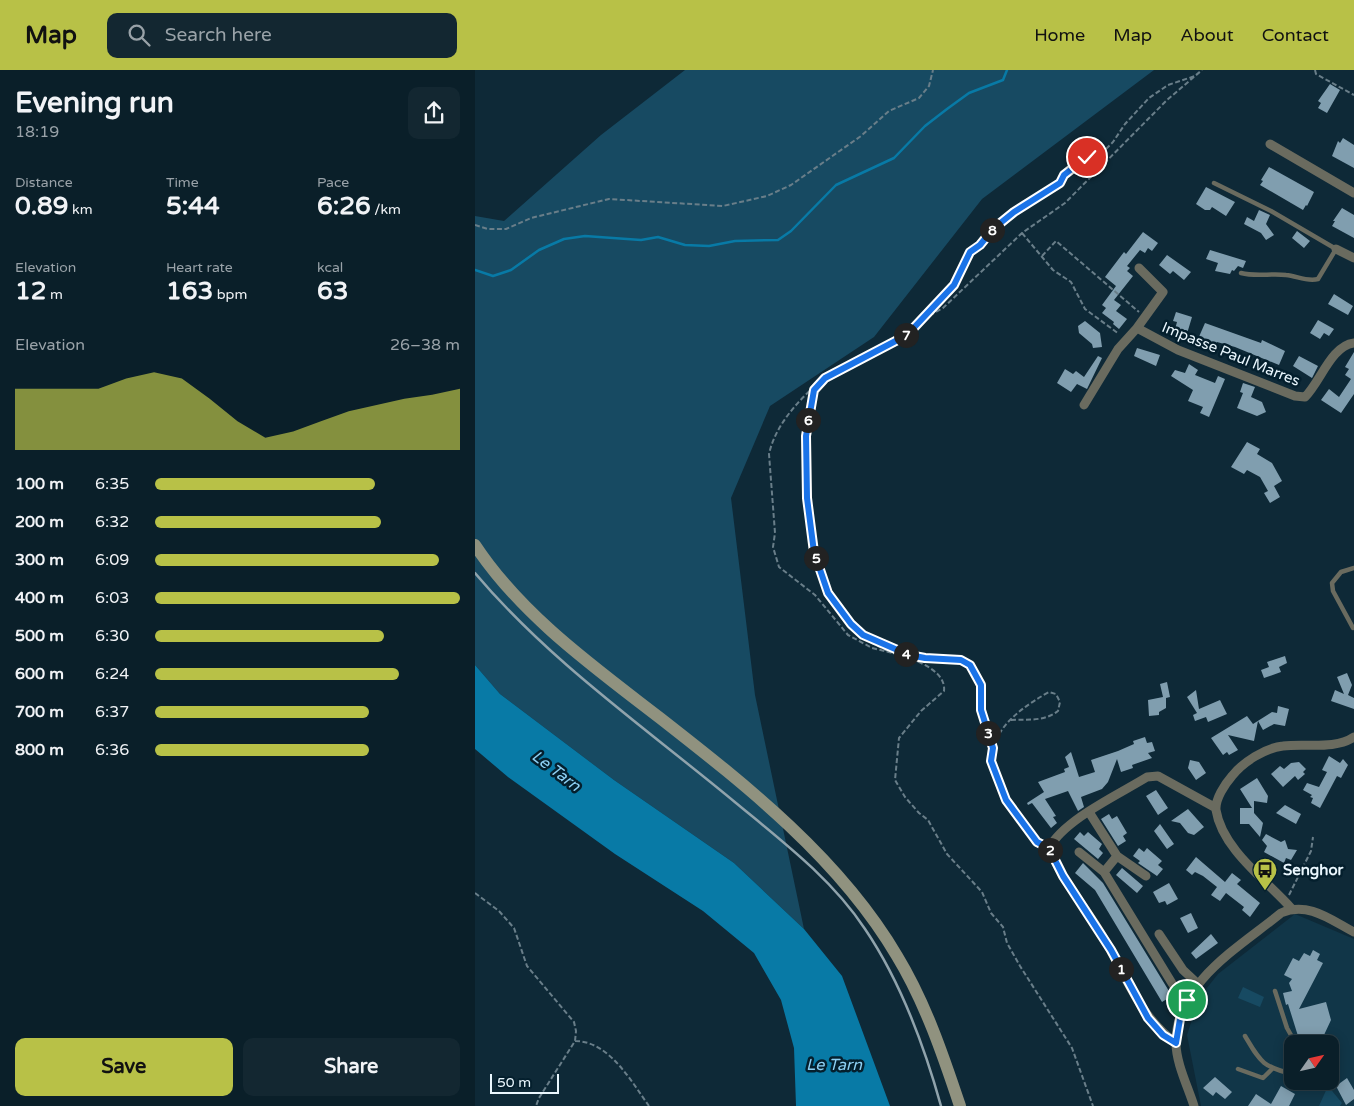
<!DOCTYPE html>
<html lang="en">
<head>
<meta charset="utf-8">
<style>
  :root { --surface:#0a1f29; --page:#132731; --text:#f1f3f6; --muted:#99a2a8; --line:#2a3d46; --accent:#b8c147 }
  body { margin:0; font-family:"Varela Round",sans-serif; background:var(--page); color:var(--text); height:100vh; display:flex; flex-direction:column; font-size:19px; white-space:nowrap }
  * { box-sizing:border-box; margin:0 }
  p { font-size:16px; color:var(--muted) }
  .icon { flex:none; width:28px; height:28px; fill:none; stroke:currentColor; stroke-width:2; stroke-linecap:round; stroke-linejoin:round }
  .map { position:relative; flex:1; overflow:hidden }
  .details { display:flex; flex-direction:column; background:var(--surface); width:475px }
  .details>* { flex:none }
  .needle { width:32px; rotate:56deg }
  .controls { position:absolute; left:809px; top:965px; display:grid; gap:10px }
  .controls a { display:grid; place-items:center; width:55px; height:55px; border-radius:10px; background:var(--surface); box-shadow:0 2px 12px #0003,0 0 0 1px var(--line); font-size:25px }
  .scale { position:absolute; left:15px; bottom:12px; width:69px; box-sizing:border-box; padding-left:5px; border:2px solid #eaf7fe; border-top:0; font-size:14px; line-height:18px; white-space:nowrap; color:#eaf7fe; -webkit-text-stroke:4px #041f2d; paint-order:stroke }
  .pin { position:absolute; display:grid; place-items:center; width:42px; height:42px; color:#fff; margin:-21px; border:2px solid #fff; border-radius:50%; box-shadow:0 1px 5px #0007 }
  .km { position:absolute; width:25px; height:25px; margin:-12px; border-radius:50%; background:#222; color:#fff; font-size:14px; line-height:25px; text-align:center }
  .round { display:grid; place-items:center; flex:none; width:52px; height:52px; border-radius:10px; background:var(--page) }
  .head { display:flex; align-items:center; justify-content:space-between; height:85px; padding:0 15px }
  h1 { font-size:28px; font-weight:700; line-height:38px }
  .stats { display:grid; grid-template-columns:repeat(3,1fr); gap:8px; height:85px; padding:5px 15px }
  .stats div { display:grid; align-content:center }
  .stats b { font-size:25px; font-weight:700 }
  .stats small { font-size:14px; font-weight:400 }
  .stats p { font-size:14px }
  .chart { height:140px; padding:10px 15px }
  .chart p { display:flex; justify-content:space-between }
  .chart svg { width:100%; height:90px; margin-top:5px; fill:var(--accent); opacity:.7 }
  .action { display:flex; gap:10px; margin-top:auto; padding:10px 15px }
  .action a { flex:1; height:58px; border-radius:10px; background:var(--accent); color:#111; font-size:20px; font-weight:700; line-height:58px; text-align:center }
  .action a+a { background:var(--page); color:var(--text) }
  ul { padding:0 15px; list-style:none; font-size:16px }
  li { display:grid; grid-template-columns:80px 60px 1fr; align-items:center; height:38px }
  li i { height:12px; border-radius:6px; background:var(--accent) }
  header { display:flex; align-items:center; gap:30px; box-sizing:border-box; height:70px; padding:0 25px; background:var(--accent); color:#111 }
  header strong { font-size:24px }
  nav { display:flex; gap:28px; margin-inline-start:auto; font-size:18px }
  .search { width:350px; height:45px; background:var(--page); display:flex; align-items:center; gap:12px; box-sizing:border-box; padding:0 18px; border-radius:10px; color:var(--muted); font-size:19px }
  main { display:flex; flex:1; min-height:0 }
  .map>svg:first-child { display:block }
</style>
</head>
<body>
<header>
<strong>Map</strong>
<div class="search"><svg class="icon" aria-label="search" viewBox="0 0 24 24"><circle cx="10" cy="10" r="6"/><path d="M15 15l6 6"/></svg>Search here</div>
<nav><a>Home</a><a>Map</a><a>About</a><a>Contact</a></nav>
</header>
<main>
<section class="details">
<div class="head"><div><h1>Evening run</h1><p>18:19</p></div><a class="round"><svg class="icon" aria-label="share" viewBox="0 0 24 24"><path d="M12 15V3M7 8l5-5 5 5M5 13v7h14v-7"/></svg></a></div>
<div class="stats">
<div><p>Distance</p><b>0.89<small> km</small></b></div>
<div><p>Time</p><b>5:44</b></div>
<div><p>Pace</p><b>6:26<small> /km</small></b></div>
</div>
<div class="stats">
<div><p>Elevation</p><b>12<small> m</small></b></div>
<div><p>Heart rate</p><b>163<small> bpm</small></b></div>
<div><p>kcal</p><b>63</b></div>
</div>
<div class="chart"><p><span>Elevation</span>26–38 m</p>
<svg viewBox="0 0 160 44" preserveAspectRatio="none"><path d="M0 44V14L10 14L20 14L30 14L40 9L50 6L60 9L70 19L80 30L90 38L100 35L110 30L120 25L130 22L140 19L150 17L160 14V44z"/></svg>
</div>
<ul>
<li><b>100 m</b>6:35<i style="width:72%"></i></li>
<li><b>200 m</b>6:32<i style="width:74%"></i></li>
<li><b>300 m</b>6:09<i style="width:93%"></i></li>
<li><b>400 m</b>6:03<i style="width:100%"></i></li>
<li><b>500 m</b>6:30<i style="width:75%"></i></li>
<li><b>600 m</b>6:24<i style="width:80%"></i></li>
<li><b>700 m</b>6:37<i style="width:70%"></i></li>
<li><b>800 m</b>6:36<i style="width:70%"></i></li>
</ul>
<div class="action"><a>Save</a><a>Share</a></div>
</section>
<div class="map">
<svg width="879" height="1036" viewBox="0 0 879 1036">
  <rect width="100%" height="100%" fill="#0e2937"/>
  <path fill="#113648" fill-rule="evenodd" d="M820,844L879,869V1036H726L712,965L724,928L743,904ZM818,974H855V1011H818Z"/>
  <path fill="#174a62" d="M210,0H679L507,129L399,267L295,336L256,428L280,625L329,859L259,793L139,710L25,624L0,595V146L29,151L126,65Z
    M768,917L789,927L785,937L763,928Z
    M853,1016L867,1033L865,1036H844Z"/>
  <path fill="#087aa6" d="M0,595L25,624L139,710L259,793L329,859L367,906L415,1036H321L319,978L306,930L279,883L228,841L140,784L33,707L0,679Z"/>
  <g fill="none" stroke-linecap="round" stroke-linejoin="round">
    <path stroke="#087aa6" stroke-width="2.5" d="M0,200L18,206L36,200L64,180L89,169L110,166L166,170L183,167L210,175L234,176L260,171L303,170L316,161L361,115L419,88L450,56L472,39L494,23L528,10L532,0"/>
  </g>
  <path fill="#809eaf" d="M855,14L865,20L852,43L843,38L846,33L843,31Z
    M868,68L879,75V98L857,86L863,71L865,73Z
    M794,97L839,122L832,136L831,135L828,140L785,115L788,111L786,110Z
    M731,117L760,132L751,146L737,137L735,140H730L721,134Z
    M867,138L879,145V168L857,156L860,151H858Z
    M784,140L795,145L791,154L799,165L791,170L786,163L769,154L772,147L779,151Z
    M822,161L835,171L829,178L817,168Z
    M668,162L683,173L677,181L673,178L670,183L665,180L652,196L655,198L652,201L658,206L639,230L646,235L641,241L652,249L644,259L638,254L639,252L627,243L631,238L627,235L641,216L630,207L649,182L651,184Z
    M735,180L771,191L768,198L763,196L759,201L757,200L755,204L740,201L743,193L731,189Z
    M692,185L716,202L709,210L698,201L695,204L684,195Z
    M859,224L878,236L873,245L853,234Z
    M701,242L717,247L711,267L699,263L702,252L698,251Z
    M843,250L859,259L854,266L849,263L845,269L835,263Z
    M610,251L625,263L627,277L618,278L617,274L604,263L603,256Z
    M730,253L786,273L787,270L810,281L804,295L760,277L742,272L740,276L723,269Z
    M662,278L685,285L681,296L659,286Z
    M879,282V324L866,343L846,330L854,319L864,327L876,309L870,305L874,299L870,297Z
    M623,286L627,288L612,319L602,314L596,322L582,313L590,299L598,304L601,301L609,307Z
    M824,286L843,296L837,308L818,296Z
    M714,294L723,300L720,305L740,313L743,306L750,309L734,347L725,343L728,337L713,331L718,320L696,306L700,300L710,303Z
    M768,313L780,317L776,327L787,332L791,342L782,346L762,338L768,323L765,322Z
    M772,372L785,379L782,384L797,393L807,411L799,416L805,427L795,433L789,423L793,421L785,407L772,400L769,404L756,397Z
    M810,586L812,593L804,597L806,602L789,608L786,600L794,597L792,592Z
    M872,603L877,615L873,625L879,628V639L856,631L860,620L869,624L862,607Z
    M692,612L695,627L691,628V638L684,642V645L674,646L673,630L688,627L685,614Z
    M721,620L724,639L745,630L752,644L733,652L731,647L720,651L718,645L722,643L712,627Z
    M803,636L814,639L810,656L799,654L788,660L783,651L779,671L753,665L763,680L754,685L752,682L748,685L736,668L772,646L778,654L797,642L802,643Z
    M670,667L672,673L677,672L680,681L673,683L677,688L657,695L658,698L646,702L642,689L633,712L627,719L606,727L609,737L603,741L593,721L570,729L581,746L578,747L582,753L576,758L557,733L553,735L552,733L569,722L563,712L590,702L589,699L594,697L590,687L596,682L604,707L620,702L616,690L643,681L659,674L658,671Z
    M854,686L865,693L868,689L873,695L866,708L862,706L845,738L836,733L838,728L835,727L837,725L828,720L832,713L844,717L852,702L847,700Z
    M715,690L724,692L731,703L721,710L713,698Z
    M824,692L831,699L828,702L830,704L823,710L820,706L808,717L796,704L805,696L809,699L816,693Z
    M782,708L793,726L792,733L779,731V743L788,753L785,767L774,754H765V738H777L765,719Z
    M681,720L693,738L683,745L671,726Z
    M810,735L826,744L821,754L801,743Z
    M713,739L729,757L719,765L713,763L705,753L696,751Z
    M634,744L637,749L642,746L652,763L648,766L651,771L643,776L626,749Z
    M685,754L699,774L692,779L679,761Z
    M605,762L609,766L613,762L627,774L624,779L628,783L623,789L599,769Z
    M791,764L806,772L810,770L813,779L822,780L816,790L811,788L809,793L789,782L792,776L787,770Z
    M664,778L669,782L672,778L687,791L683,795L688,799L682,806L663,793L665,791L658,786Z
    M721,787L750,812L757,803L766,810L762,814L785,833L775,847L767,840L769,837L751,823L745,831L736,825L742,817L728,806L720,802L717,805L711,800Z
    M608,793L628,813L697,926L687,932L620,820L600,803Z
    M647,798L668,816L662,823L641,805Z
    M694,813L703,829L692,835L690,831L684,833L678,822Z
    M716,843L723,858L713,863L705,848Z
    M736,864L743,873L721,889L716,883Z
    M838,880L845,884L842,890L848,893L824,939L851,932L856,950L849,965L851,966L847,974L841,971L838,974L823,966L813,934L811,935L808,923L817,921L814,913L817,909L809,905L818,888L824,891L829,883L835,886Z
    M740,1007L757,1022L750,1029L741,1022L738,1026L728,1018Z
    M872,1008L879,1020V1029L871,1035L861,1016Z
    M806,1016L820,1024L814,1036H773L781,1024L796,1034Z"/>
  <g fill="none" stroke-linecap="round" stroke-linejoin="round">
    <path stroke="#697e89" stroke-width="2" stroke-dasharray="5 2.5" stroke-linecap="butt" d="M840,0L841,4L879,25
      M620,101L628,82
      M0,155L13,159H31L56,148L134,129L248,136L292,126L316,115L386,66L414,41L444,28L454,16L458,0
      M547,163L578,200L596,212L610,239L644,264
      M567,186L581,171L664,242
      M448,248L479,215L495,182L505,175L518,159L539,142L585,113L589,105L604,92L630,80L638,72L650,54L674,28L693,15L720,6
      M340,316C320,334 300,357 294,384L300,463L298,477L304,497L340,525L373,565L397,578L418,583
      M390,567L397,573L413,581
      M418,583L436,589H447
      M436,589C450,594 471,604 469,621L446,641L424,668L420,710L430,727L444,743L453,750L472,784L507,822L516,843L528,857L532,873L545,896L597,978L618,1036
      M536,650C552,649 569,652 583,641L585,632L581,624L574,622C489,669 513,709 562,772L568,774
      M517,678L506,640L505,615L495,595L486,590L450,589L433,585L388,565L376,553L353,523L339,482L332,428L331,366L339,320L350,308L424,270L446,250L468,238L547,163L590,133L692,30L727,0
      M0,823L24,841L39,858L52,896L99,952L101,961L100,971L64,1028L61,1036
      M814,825L836,781L838,767
      M100,971C134,971 156,1011 174,1036"/>
    <path stroke="#6a6b5f" stroke-width="4.5" d="M739,113L796,141L861,179L843,209C832,212 822,206 811,205C796,203 781,207 766,203
      M878,558L858,521L857,513L866,502L879,498
      M800,921L812,958L821,974
      M770,966C785,991 787,997 818,1004
      M763,999L788,1008L797,999"/>
    <path stroke="#6a6b5f" stroke-width="9" d="M795,74L879,123
      M861,179L879,188
      M662,258L688,222L664,198
      M609,335L643,279L662,258L703,280L820,326L830,327C846,311 856,276 879,273
      M614,742L642,786L671,806
      M604,782L629,802L642,786
      M629,802L703,923L712,930
      M816,838C792,811 747,779 741,740C740,729 750,714 757,706C768,692 790,678 808,676C830,673 860,680 879,667
      M684,864L708,900L723,914
      M701,973C663,946 648,899 624,860C607,833 585,807 574,778C590,749 643,725 672,707L683,706L741,738
      M719,1036C713,1017 701,993 701,973C700,913 766,876 806,843C833,831 856,850 879,862"/>
    <path stroke="#90927f" stroke-width="12" d="M0,475C46,545 119,597 185,648C272,716 365,789 422,886C450,932 468,985 485,1036"/>
    <path stroke="#90a3ac" stroke-width="2.5" d="M0,503C75,592 172,659 261,733C307,771 357,809 390,859C426,912 449,975 466,1036"/>
  </g>
  <g fill="none" stroke-linecap="round" stroke-linejoin="round">
    <defs>
      <path id="route" d="M612,87L589,105L585,113L539,142L518,159L505,175L495,182L479,215L432,265L350,308L339,320L331,366L332,428L339,482L353,523L376,554L388,565L434,585L450,588L486,590L495,595L506,615V640L518,678L516,691L531,730L562,772L574,778L588,806L636,880L673,948L688,965L701,973L705,949L712,930"/>
    </defs>
    <use href="#route" stroke="#fff" stroke-width="10"/>
    <use href="#route" stroke="#1a73e8" stroke-width="6"/>
  </g>
  <defs>
    <symbol id="bus-pin" viewBox="-11 -11 22 30"><path d="M0 17L-7.5 6A9.5 9.5 0 1 1 7.5 6Z" fill="#b8c147" stroke="#041f2d"/><path d="M-5-6H5V4H4V6H2V4H-2V6H-4V4H-5ZM-3.5-4V0h7V-4ZM-3.5 1.2v1.5H-2V1.2ZM2 1.2v1.5H3.5V1.2Z" fill="#111"/></symbol>
  </defs>
  <g fill-rule="evenodd">
    <use href="#bus-pin" x="776" y="786" width="28" height="38"/>
  </g>
  <g text-anchor="middle" dominant-baseline="central" stroke-width="5" stroke-linejoin="round" paint-order="stroke">
    <g font-size="15" fill="#eaf7fe" stroke="#041f2d">
      <text transform="translate(756 284) rotate(22)">Impasse Paul Marres</text>
    </g>
    <g font-size="15" font-weight="bold" fill="#eaf7fe" stroke="#041f2d" text-anchor="start">
      <text x="808" y="800">Senghor</text>
    </g>
    <g font-size="16" font-style="italic" fill="#8dd0f4" stroke="#041f2d">
      <text transform="translate(81 701) rotate(37)">Le Tarn</text>
      <text x="359" y="995">Le Tarn</text>
    </g>
  </g>
</svg>
<div class="controls">
<a><svg class="needle" viewBox="-14 -14 28 28"><path d="M0-13l5 13h-10z" fill="#e53935"/><path d="M0 13l5-13h-10z" fill="#99a2a8"/></svg></a>
</div>
<div class="scale">50 m</div>
<div class="pin" style="left:712px;top:930px;background:#1e9e55"><svg class="icon" aria-label="arrive" viewBox="0 0 24 24"><path d="M6 21V4h12l-3 4 3 4H6"/></svg></div>
<div class="pin" style="left:612px;top:87px;background:#d93025"><svg class="icon" aria-label="check" viewBox="0 0 24 24"><path d="M5 12l5 5 9-10"/></svg></div>
<b class="km" style="left:646px;top:899px">1</b>
<b class="km" style="left:575px;top:780px">2</b>
<b class="km" style="left:513px;top:663px">3</b>
<b class="km" style="left:431px;top:584px">4</b>
<b class="km" style="left:341px;top:488px">5</b>
<b class="km" style="left:333px;top:350px">6</b>
<b class="km" style="left:431px;top:265px">7</b>
<b class="km" style="left:517px;top:160px">8</b>
</div>
</main>
</body>
</html>
